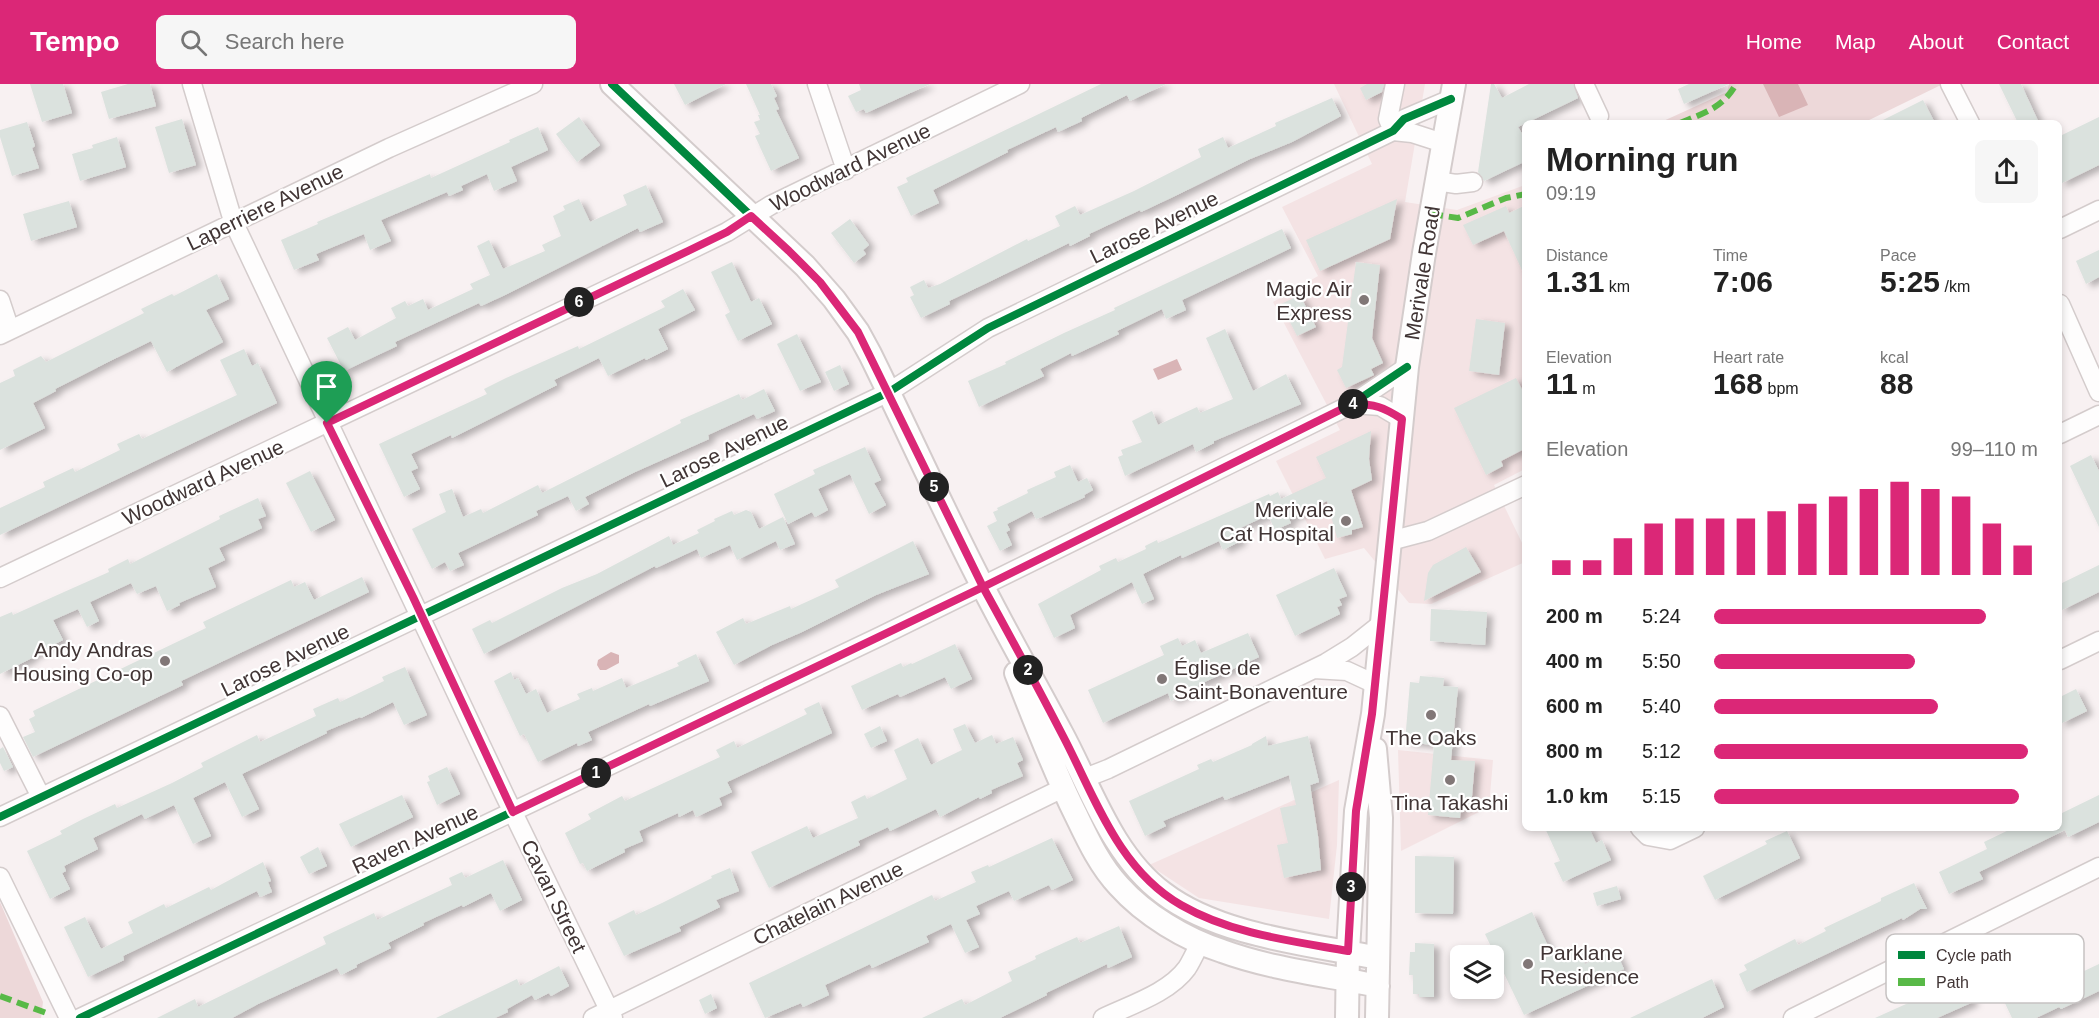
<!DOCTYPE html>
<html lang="en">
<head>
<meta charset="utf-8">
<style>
  :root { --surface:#fff; --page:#f6f6f6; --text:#222; --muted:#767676; --accent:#db2777 }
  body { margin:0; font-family:Helvetica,sans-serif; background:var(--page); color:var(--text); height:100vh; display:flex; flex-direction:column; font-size:22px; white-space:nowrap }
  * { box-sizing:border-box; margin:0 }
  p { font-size:20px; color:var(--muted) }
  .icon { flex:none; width:33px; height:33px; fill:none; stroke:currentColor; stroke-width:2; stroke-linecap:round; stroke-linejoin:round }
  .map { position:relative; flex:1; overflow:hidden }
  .drawer { position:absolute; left:1522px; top:36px; width:540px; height:711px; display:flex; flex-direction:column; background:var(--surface); border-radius:9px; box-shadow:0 3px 9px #0003 }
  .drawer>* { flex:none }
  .controls { position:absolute; left:1450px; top:861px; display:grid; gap:12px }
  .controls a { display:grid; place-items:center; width:54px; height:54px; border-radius:9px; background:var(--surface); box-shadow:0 3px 9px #0003; font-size:30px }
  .pin { position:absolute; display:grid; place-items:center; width:51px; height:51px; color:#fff; margin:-62px -26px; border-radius:50% 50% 50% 0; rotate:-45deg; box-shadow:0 0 6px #0007 }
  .pin .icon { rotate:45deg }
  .km { position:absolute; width:30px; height:30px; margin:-15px; border-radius:50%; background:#222; color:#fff; font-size:16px; line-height:30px; text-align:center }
  .round { display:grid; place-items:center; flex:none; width:63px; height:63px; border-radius:9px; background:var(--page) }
  .summary { display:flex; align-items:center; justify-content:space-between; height:102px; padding:0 24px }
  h1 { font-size:33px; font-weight:700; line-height:45px }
  .figures { display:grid; grid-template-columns:repeat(3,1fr); gap:9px; height:102px; padding:6px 24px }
  .figures div { display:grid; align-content:center }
  .figures b { font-size:30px; font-weight:700 }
  .figures small { font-size:16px; font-weight:400 }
  .figures p { font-size:16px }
  .chart { height:168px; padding:12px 24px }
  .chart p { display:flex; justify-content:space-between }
  .chart svg { width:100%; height:108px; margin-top:6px; stroke:var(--accent); stroke-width:6 }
  ul { padding:0 24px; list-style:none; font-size:20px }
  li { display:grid; grid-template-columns:96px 72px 1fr; align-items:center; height:45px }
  li i { height:15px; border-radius:8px; background:var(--accent) }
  header { display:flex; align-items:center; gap:36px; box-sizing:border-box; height:84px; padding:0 30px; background:var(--accent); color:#fff }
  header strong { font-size:28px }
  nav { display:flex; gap:33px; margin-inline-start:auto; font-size:21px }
  .search { width:420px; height:54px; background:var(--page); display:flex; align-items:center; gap:15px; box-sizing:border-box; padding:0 21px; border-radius:9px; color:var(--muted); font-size:22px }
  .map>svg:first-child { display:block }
</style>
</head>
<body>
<header>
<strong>Tempo</strong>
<div class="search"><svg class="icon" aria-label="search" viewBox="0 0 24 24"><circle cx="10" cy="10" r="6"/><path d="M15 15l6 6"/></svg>Search here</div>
<nav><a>Home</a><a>Map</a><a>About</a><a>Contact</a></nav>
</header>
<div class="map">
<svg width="2099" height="934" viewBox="0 0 2099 934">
  <defs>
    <filter id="shadow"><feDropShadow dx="6" dy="3.5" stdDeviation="3" flood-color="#0004"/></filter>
  </defs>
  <rect width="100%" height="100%" fill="#f8f1f2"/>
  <path fill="#f4e3e4" d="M1334,0H1425L1405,118L1457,126L1525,101V385L1494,401L1525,465V478L1431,520L1409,519L1364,464L1325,475L1276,377L1340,346L1273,218L1318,192L1282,123L1372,80Z
    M1398,666L1493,676L1489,723L1401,767Z
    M1339,696L1337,761L1329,835L1199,814L1149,781Z"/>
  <path fill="#edd8d9" d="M1729,0H1943L1863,39H1659L1727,8Z
    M0,818L43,918L41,934H0Z"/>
  <path fill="#d9b4b6" d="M1763,0H1798L1808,21L1779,33Z
    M1177,275L1182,286L1158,296L1153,285Z
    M611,568L619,571V579L606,586H600L597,581L598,576Z"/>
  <path fill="#dbe2de" filter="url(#shadow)" d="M30,0H63L72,29L42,38Z
    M128,0H150L156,22L109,35L101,8Z
    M674,0H726L685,21Z
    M746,0H771L777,12L774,14L779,25L776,26L799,74L771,87L755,52L760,50L754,38L760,36L758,31H760Z
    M859,0H930L866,29L864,25L856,28L848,12L861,6Z
    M1101,0H1166L1130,17L1127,11L1081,34L1082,37L1058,48L1056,43L1007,66L1008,68L933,106L939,119L911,132L897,103L908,98L906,94Z
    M1367,0H1384L1382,8L1366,16L1360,4Z
    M1491,0H1494L1502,14L1529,0H1573L1578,14L1518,43L1526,56V77L1484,97L1478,88Z
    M1689,0H1729L1684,20L1678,5Z
    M1999,0H2021L2039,39H2018Z
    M1332,14L1341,32L1292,58L1250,75L1177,111L1141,128L1140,126L1089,150L1090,152L1070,162L1069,159L997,194L949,217L950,220L921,234L910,213L914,211L910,203L924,196L928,204L940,200L1027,155L1028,157L1060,142L1055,132L1075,122L1080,131L1134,107L1201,73L1198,65L1223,53L1228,64L1276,42L1275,39Z
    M1923,16L1935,39H1877Z
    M579,33L600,61L577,78L556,50Z
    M2099,33V81L2060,100V52Z
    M182,35L196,81L169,89L155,43Z
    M27,38L35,62L32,64L39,84L12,92L0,53V46Z
    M538,43L548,66L511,83L517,97L494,107L487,90L461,102L463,106L449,112L447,108L381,136L391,157L370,166L364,150L316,170L319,176L294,186L281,156L318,140L317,138L430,90L431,94L510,58L509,56Z
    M117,53L126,83L80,97L72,70L93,64L92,61Z
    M646,101L663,138L640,148L638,144L505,211L481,222L479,219L395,258L397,262L344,287L327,254L348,243L355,256L396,234L391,224L405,217L408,222L423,215L428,226L473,205L470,200L490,191L477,162L489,156L503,185L545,167L542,161L561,152L553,132L565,126L563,122L579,115L590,138L627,121L623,111Z
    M1397,115L1390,155L1320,187L1306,156Z
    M69,117L77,143L31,157L23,130Z
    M1526,121V195L1504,147L1473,161L1463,141L1506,122L1509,129Z
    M850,135L869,161L863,166L866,170L854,179L831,149Z
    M1282,145L1291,164L1182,216L1186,226L1166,235L1162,225L1117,247L1119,250L1072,272L1071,269L1040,285L1044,292L979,323L968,297L1006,280L1005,278L1064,249L1115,226L1114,224Z
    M2099,166V193L2086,200L2076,177Z
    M732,178L751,218L759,214L772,240L738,257L725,231L730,228L711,188Z
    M1356,178L1380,181L1372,254L1383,279L1371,285L1374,291L1346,304L1337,286L1342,283Z
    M217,190L229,215L206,226L223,258L167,288L151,257L110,277L55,305L56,307L33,319L45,344L0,366V299L15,292L13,286L41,272L46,278L144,229L141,225L172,210L174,212Z
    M683,205L695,226L658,245L668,265L646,276L645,274L608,292L599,274L554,296L557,301L452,354L451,351L411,370L418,384L411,387L420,405L404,413L379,360L487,310L484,305L506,294L578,262L579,265L665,223L661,217Z
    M1300,211L1316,243L1297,252L1281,220Z
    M1476,235L1505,239L1499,291L1469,287Z
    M1225,245L1253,307L1286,290L1301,320L1214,357V359L1196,368L1193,360L1125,392L1118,373L1123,371L1121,366L1142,358L1132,337L1152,327L1158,341L1197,323L1200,329L1233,315L1206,254Z
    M797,250L821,298L800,307L777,260Z
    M244,265L252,282L258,279L277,319L0,451V424L45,403L43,398L73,384L75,388L120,366L117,360L139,350L142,355L237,311L220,276Z
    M840,281L849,300L834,307L825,288Z
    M1516,294L1526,313V364L1501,377L1503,382L1486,391L1454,324Z
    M764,305L775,327L757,335L754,330L708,351L709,355L635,388L585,413L589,420L576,427L568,412L536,427L538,431L458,469L464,481L450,487L445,478L432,485L412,445L446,428L439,410L452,405L463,433L481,425L483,429L538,401L542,409L681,339L680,336L739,310L742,316Z
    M1371,347L1369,375L1372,396L1351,406L1363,443L1352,446V450L1337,454L1327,417L1289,435L1291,439L1275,446L1268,431L1236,446L1241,457L1223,466L1219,457L1182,474L1181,471L1143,490L1154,515L1142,520L1132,498L1070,531L1075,544L1054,554L1038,520L1101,486L1099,482L1116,474L1118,478L1146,465L1145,462L1157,456L1158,459L1269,410L1270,412L1278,408L1281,415L1326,394L1316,373Z
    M865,363L881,396L874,399L886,421L869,430L850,390L818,405L828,426L815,433L812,428L788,440L774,410L815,390L813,386Z
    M2091,371L2099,387V443L2070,382Z
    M1070,381L1078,398L1087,394L1093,406L1084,411L1085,413L1042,433L1036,435L1032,427L1007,440L1010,446L1006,448L1012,461L1000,467L987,442L997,437L993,428L998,426L997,424L1028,409L1027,406L1056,393L1054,388Z
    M310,387L335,436L311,448L286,399Z
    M258,414L266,432L258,435L262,444L219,464L225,476L208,484L216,503L179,519L180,521L167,527L156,502L137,510L131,499L90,518L99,537L87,543L78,525L53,536L63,556L31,572L32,574L0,590V533L12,528L13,531L64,508L109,488L108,485L128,475L130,480L220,435L219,432Z
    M746,426L751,428L759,445L783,433L795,460L780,466L776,457L737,476L730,461L701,474L697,465L656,484L655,482L484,570L472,545L490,536L492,539L562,504L597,490L669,452L673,461L699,449L697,446L715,437L714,435L732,427L734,431Z
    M913,457L929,490L876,511L802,548L772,561L734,581L716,548L743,534L746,540L790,522L791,525L839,503L835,496Z
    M1466,463L1481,488L1424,517L1428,489L1433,481Z
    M2099,481V508L2060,527V500Z
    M1334,484L1347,512L1339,515L1342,521L1337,523L1340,530L1295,552L1276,511Z
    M362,493L369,508L181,597L183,601L33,673L23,653L35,648L29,635L35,632L33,627L206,544L203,538L291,496L294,503L305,498L314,516Z
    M1431,525L1487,528L1485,561L1430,557Z
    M1248,549L1259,573L1198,601L1199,605L1171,617L1168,609L1103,639L1088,606L1164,571L1160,562L1178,554L1182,562L1195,556L1201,569Z
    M955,560L972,595L951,605L945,593L900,613L898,610L862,626L851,602L901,579L903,583L911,579L912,580Z
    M696,570L709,597L650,622L649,620L588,648L592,656L578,662L577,659L538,678L524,650L520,652L494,597L511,588L514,596L518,594L526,610L536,605L547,629L580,615L577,610L592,604L593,607L622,594L626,604L679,582L677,579Z
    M405,583L427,631L404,641L393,618L361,634L360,633L326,647L327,649L242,690L259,725L242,733L225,698L193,714L211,752L193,760L174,721L145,735L142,730L93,754L98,765L64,782L66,787L62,789L70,805L50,815L27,767L62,750L60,747L83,735L115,720L117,724L172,699L203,683L201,679L257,651L260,658L316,632L313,625L338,614L340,618L384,597L382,593Z
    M1420,592L1444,594L1443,602L1458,603L1451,676L1475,677L1471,724L1461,723L1460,734L1428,731L1434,661L1405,658L1410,598L1419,599Z
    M2076,605L2087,627L2060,640V613Z
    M819,618L832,649L727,698L732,708L719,714L722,721L696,733L693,726L679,733L678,729L639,747L643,757L624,765L625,768L587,787L583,779L580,780L565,749L591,735L588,730L622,712L625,717L720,673L716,666L734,657L737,664L807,630L804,625Z
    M965,640L975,659L992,651L996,660L1013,653L1023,676L1017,679L1023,692L991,706L992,709L980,715L979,713L940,733L936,725L890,747L888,743L858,757L860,761L769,804L751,768L807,742L813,754L858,734L851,718L865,711L867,715L907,695L894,666L918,654L931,681L962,666L953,645Z
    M880,642L887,657L871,664L864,650Z
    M1266,652L1268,662L1308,652L1319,698L1310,701L1318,752L1321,786L1284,794L1277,761L1288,759L1280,724L1296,721L1289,691L1225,716L1223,712L1163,737L1166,742L1145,752L1129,717L1199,685L1197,681L1211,675L1213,678L1252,661V660Z
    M3,663L13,683L4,687L0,679V665Z
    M447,683L460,710L437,721L427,698L430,697L428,692Z
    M402,711L413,733L351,763L339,740Z
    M2099,711V738L2068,753L2065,746L1979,788L1983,795L1949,810L1939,788L1987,765L1984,758L2013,744H2060V730Z
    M1545,744H1589L1596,759L1602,756L1611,776L1563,798L1554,779L1560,777Z
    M1787,747L1800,774L1715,816L1703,792L1767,760L1765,757Z
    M1052,754L1073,796L1052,806L1049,801L1014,817L1009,807L976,822L980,830L966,836L979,863L965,869L951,840L926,852L929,858L872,884L870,880L825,901L829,911L803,923L801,919L765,934L749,899L932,811L935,817L976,798L971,788L988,781L989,783Z
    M318,763L327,782L309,790L300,773Z
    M1415,772L1454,773L1453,830L1415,829Z
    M503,776L522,816L500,827L491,809L463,823L462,821L423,839L424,841L388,859L391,864L356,881L357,883L341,891L337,884L258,920L232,934H157L195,915L198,923L326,860L323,853L374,829L377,836L452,801L449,794L462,788L465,794Z
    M263,778L271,797L268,798L272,808L260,813L257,807L123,872L124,876L88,893L64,843L85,833L101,865L133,849L128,838L164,820L166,824L209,803L211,806Z
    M730,784L739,807L716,816L720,823L679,843L681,847L624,872L608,839L634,826L636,831L662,819L712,794L711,792Z
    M1914,799L1927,825H1920L1903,836L1902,834L1747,908L1739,890L1747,886L1744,881L1795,855L1798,861L1826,847L1824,844L1881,817V814Z
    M1617,802L1621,815L1597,822L1593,809Z
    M1532,828L1555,877L1578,865L1585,880L1615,866L1624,885L1524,931L1485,850Z
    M1119,842L1132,873L1108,884L1107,880L1046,909L1047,911L1000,934H922L962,915L965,921L1012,897L1008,888L1036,875L1035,872L1077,853L1080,859Z
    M1415,859L1434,860V913H1419V910H1413V891H1409L1410,868H1415Z
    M2008,868L2029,913L2099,880V907L2061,925L2059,923L2036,934H2012L1995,898L1989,900L1980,882Z
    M559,882L569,902L551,912L549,909L535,916L532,911L507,925L508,928L495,934H436L517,895L520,902Z
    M1958,887L1973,918L1937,934H1875L1946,902L1943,894Z
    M1712,895L1724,923L1702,934H1630Z
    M711,910L717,924L705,930L699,916Z"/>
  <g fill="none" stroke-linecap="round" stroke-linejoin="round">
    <defs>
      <path id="minor" d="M192,0L233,137L505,712L613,934
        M817,0L846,86
        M1584,0L1599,32
        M1950,0L1970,39
        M1393,47L1412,49L1443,59
        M1393,47L1388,35L1395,0
        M1436,97L1456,100L1473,98
        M2060,145L2099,126
        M0,216L10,246
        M2060,220L2099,308
        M0,251L389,64L533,0
        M1352,320L1380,322L1402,335
        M2060,350L2099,331
        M1390,457L1428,447L1526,401
        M0,494L688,167L727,148L771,121L1020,0
        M2060,576L2099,557
        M1314,585L1347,587L1375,600
        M0,632L41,713
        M1085,694L1108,685L1326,579L1352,563L1381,540
        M0,733L889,308L988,244L1393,47L1404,35L1451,15
        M1640,744L1648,752L1670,756L1695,744
        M0,793L69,934
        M80,934L881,552L1352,320L1407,283
        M593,934L1063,704
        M1103,934C1130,921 1169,909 1187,884C1192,876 1196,867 1200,859
        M1793,934L2099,783"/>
      <path id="major" d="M612,0L805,182L834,215L858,248L870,270C908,347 943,426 983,503C1008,552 1036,601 1062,650C1091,704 1112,771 1163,809C1219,852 1310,860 1378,874
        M1016,589C1035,637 1053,685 1076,731C1088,756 1100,782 1119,802C1145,831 1185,855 1222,867C1271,885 1326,891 1378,902
        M1375,665L1381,734L1377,934
        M1347,934L1348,867L1356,727L1373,630L1407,283L1424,169L1454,0"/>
    </defs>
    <use href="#minor" stroke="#d4cccc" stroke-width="21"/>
    <use href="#major" stroke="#d4cccc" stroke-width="26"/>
    <use href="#minor" stroke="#fefdfd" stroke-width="18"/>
    <use href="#major" stroke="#fefdfd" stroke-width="22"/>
    <path stroke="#58b947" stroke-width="6" stroke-dasharray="12 6" stroke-linecap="butt" d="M1680,39C1704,29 1723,24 1736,0
      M1431,130L1458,134L1506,114L1526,110
      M0,912L49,930"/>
    <defs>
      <path id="cycleway" d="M612,0L751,132
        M0,733L889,308L988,244L1393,47L1404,35L1451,15
        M80,934L881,552L1352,320L1407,283"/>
    </defs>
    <use href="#cycleway" stroke="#fff" stroke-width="11"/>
    <use href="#cycleway" stroke="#00873e" stroke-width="8"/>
  </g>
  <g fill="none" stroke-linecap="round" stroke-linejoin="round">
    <defs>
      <path id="route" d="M327,339L413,513L513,728L983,503C1010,552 1037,602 1063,652C1095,713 1118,785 1181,821C1231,850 1292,857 1348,867L1356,727L1372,630L1402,335C1383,323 1375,320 1352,320L983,503L858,248L820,198L789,167L751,132L727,148L688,167L327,339"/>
    </defs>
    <use href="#route" stroke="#fff" stroke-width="12"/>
    <use href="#route" stroke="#db2777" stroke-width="8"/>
  </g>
  <g fill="#817777" stroke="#fff" stroke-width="2">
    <circle cx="1364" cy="216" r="6"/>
    <circle cx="1346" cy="437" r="6"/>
    <circle cx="165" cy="577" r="6"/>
    <circle cx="1162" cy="595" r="6"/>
    <circle cx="1431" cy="631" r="6"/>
    <circle cx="1450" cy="696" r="6"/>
    <circle cx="1528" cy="880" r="6"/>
  </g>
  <g text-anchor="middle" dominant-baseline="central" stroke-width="4.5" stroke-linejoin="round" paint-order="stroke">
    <g font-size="21" fill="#413535" stroke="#fff">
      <text transform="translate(850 83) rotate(-26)">Woodward Avenue</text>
      <text transform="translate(265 123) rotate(-26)">Laperriere Avenue</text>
      <text transform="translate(1154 143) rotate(-26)">Larose Avenue</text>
      <text transform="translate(1422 189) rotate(-81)">Merivale Road</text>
      <text transform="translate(724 367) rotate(-26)">Larose Avenue</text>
      <text transform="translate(203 398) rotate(-25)">Woodward Avenue</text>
      <text transform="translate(285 576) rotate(-26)">Larose Avenue</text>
      <text transform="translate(415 755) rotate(-25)">Raven Avenue</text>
      <text transform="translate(554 812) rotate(64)">Cavan Street</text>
      <text transform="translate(828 819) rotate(-26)">Chatelain Avenue</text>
    </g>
    <g font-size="21" fill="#413535" stroke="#fff" text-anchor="end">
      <text x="1352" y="204">Magic Air<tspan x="1352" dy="24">Express</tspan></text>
      <text x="1334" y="425">Merivale<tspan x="1334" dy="24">Cat Hospital</tspan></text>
      <text x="153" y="565">Andy Andras<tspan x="153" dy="24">Housing Co-op</tspan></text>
      <text x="1174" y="583" text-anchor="start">Église de<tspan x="1174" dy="24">Saint-Bonaventure</tspan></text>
      <text x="1431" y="653" text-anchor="middle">The Oaks</text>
      <text x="1450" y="718" text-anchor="middle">Tina Takashi</text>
      <text x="1540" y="868" text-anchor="start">Parklane<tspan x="1540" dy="24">Residence</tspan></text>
    </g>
  </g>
  <rect x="1886" y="850" width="198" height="69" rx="9" fill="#fff" stroke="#c6c2c2" stroke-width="1.5"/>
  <rect x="1898" y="867" width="27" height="8" fill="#00873e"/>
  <rect x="1898" y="894" width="27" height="8" fill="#58b947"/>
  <g font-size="16" fill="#413535">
    <text x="1936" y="877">Cycle path</text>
    <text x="1936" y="904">Path</text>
  </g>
</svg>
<div class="controls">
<a><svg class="icon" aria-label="layers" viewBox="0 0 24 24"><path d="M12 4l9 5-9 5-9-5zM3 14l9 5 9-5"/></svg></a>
</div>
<div class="pin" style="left:327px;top:339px;background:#1e9e55"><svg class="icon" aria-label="arrive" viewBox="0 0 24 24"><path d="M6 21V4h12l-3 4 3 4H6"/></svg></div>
<b class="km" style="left:596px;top:689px">1</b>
<b class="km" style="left:1028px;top:586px">2</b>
<b class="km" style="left:1351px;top:803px">3</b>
<b class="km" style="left:1353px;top:320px">4</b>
<b class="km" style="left:934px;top:403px">5</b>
<b class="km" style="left:579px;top:218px">6</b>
<section class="drawer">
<div class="summary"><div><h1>Morning run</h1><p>09:19</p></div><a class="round"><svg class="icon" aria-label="share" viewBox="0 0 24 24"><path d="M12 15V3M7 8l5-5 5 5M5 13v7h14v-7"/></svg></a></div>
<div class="figures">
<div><p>Distance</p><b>1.31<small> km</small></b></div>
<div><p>Time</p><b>7:06</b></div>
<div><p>Pace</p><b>5:25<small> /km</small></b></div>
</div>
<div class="figures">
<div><p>Elevation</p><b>11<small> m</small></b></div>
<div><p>Heart rate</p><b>168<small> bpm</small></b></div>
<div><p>kcal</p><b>88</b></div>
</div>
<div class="chart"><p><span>Elevation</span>99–110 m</p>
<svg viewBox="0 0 160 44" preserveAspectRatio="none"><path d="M5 44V38M15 44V38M25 44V29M35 44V23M45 44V21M55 44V21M65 44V21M75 44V18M85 44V15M95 44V12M105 44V9M115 44V6M125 44V9M135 44V12M145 44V23M155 44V32"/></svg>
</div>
<ul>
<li><b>200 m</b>5:24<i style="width:84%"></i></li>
<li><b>400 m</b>5:50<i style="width:62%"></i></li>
<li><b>600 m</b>5:40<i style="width:69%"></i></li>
<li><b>800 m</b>5:12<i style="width:97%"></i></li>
<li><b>1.0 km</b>5:15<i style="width:94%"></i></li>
</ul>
</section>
</div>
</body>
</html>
